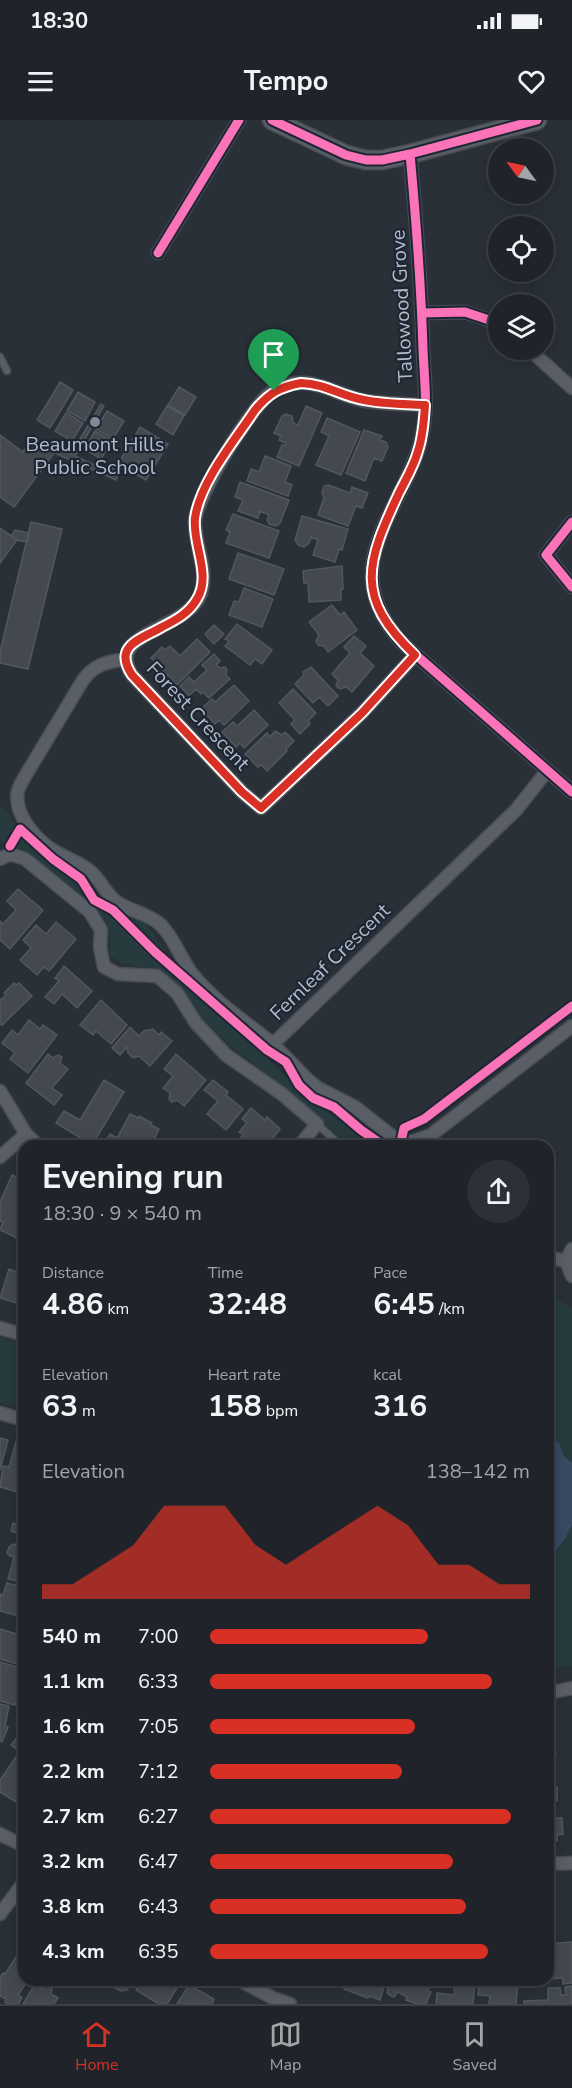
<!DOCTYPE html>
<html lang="en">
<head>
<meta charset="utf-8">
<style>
  :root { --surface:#20242a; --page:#2d3036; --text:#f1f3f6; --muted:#a2a4a8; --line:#3d4147; --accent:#d93025 }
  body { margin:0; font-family:"Nunito Sans",sans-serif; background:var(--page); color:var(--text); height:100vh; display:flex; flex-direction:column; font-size:22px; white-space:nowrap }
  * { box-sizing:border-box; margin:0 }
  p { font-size:20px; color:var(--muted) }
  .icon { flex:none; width:33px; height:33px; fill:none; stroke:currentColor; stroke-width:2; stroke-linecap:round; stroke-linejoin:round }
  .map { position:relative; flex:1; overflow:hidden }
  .panel { position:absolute; left:18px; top:1020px; width:536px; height:846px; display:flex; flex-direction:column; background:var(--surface); border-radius:18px; box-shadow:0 3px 15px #0003,0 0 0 2px var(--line) }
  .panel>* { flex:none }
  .needle { width:39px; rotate:303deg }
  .tools { position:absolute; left:488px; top:18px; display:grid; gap:12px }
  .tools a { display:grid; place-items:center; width:66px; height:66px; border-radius:50%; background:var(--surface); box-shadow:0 3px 15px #0003,0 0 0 2px var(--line); font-size:30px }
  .pin { position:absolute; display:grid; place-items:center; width:51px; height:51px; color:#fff; margin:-62px -26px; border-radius:50% 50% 50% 0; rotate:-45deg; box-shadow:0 0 6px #0007 }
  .pin .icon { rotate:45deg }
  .round { display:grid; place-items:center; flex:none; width:63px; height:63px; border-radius:32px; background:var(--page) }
  .head { display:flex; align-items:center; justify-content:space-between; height:102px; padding:0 24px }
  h1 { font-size:33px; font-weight:700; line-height:45px }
  .metrics { display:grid; grid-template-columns:repeat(3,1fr); gap:9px; height:102px; padding:6px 24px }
  .metrics div { display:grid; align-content:center }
  .metrics b { font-size:30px; font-weight:700 }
  .metrics small { font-size:16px; font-weight:400 }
  .metrics p { font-size:16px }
  .chart { height:168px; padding:12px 24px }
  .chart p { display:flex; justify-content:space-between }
  .chart svg { width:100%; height:108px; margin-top:6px; fill:var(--accent); opacity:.7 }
  ul { padding:0 24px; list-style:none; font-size:20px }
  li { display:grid; grid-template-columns:96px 72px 1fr; align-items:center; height:45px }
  li i { height:15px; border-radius:8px; background:var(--accent) }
  .status { display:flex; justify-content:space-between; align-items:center; height:42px; padding:0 30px; background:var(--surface); direction:ltr }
  .status svg { height:16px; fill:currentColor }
  header { display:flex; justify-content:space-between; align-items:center; height:78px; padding:0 24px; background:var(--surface); font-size:27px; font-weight:700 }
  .tab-bar { display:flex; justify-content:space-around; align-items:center; height:84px; border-top:2px solid var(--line); background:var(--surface); font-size:16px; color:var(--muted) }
  .tab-bar a { display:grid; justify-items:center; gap:3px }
  .tab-bar .active { color:var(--accent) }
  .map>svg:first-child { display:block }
</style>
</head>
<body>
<div class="status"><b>18:30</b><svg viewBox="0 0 49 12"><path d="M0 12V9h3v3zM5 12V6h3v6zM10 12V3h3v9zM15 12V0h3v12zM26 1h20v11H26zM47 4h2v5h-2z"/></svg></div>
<header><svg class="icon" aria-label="menu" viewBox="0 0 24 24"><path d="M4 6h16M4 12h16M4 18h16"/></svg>Tempo<svg class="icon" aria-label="heart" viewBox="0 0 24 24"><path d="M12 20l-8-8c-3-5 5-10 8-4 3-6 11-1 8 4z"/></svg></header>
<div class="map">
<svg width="572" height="1884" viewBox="0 0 572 1884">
  <rect width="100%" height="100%" fill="#2a3038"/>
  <path fill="#273a3e" d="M0,686L8,692L16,706L42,735L80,758L108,781L146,804L176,846L225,899L279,950L307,979L376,1026H350L273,959L232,927L201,897L168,858L157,850L125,844L111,837C108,827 112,818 109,809C102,783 25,734 0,721Z
    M548,1171L572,1189V1545L548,1550Z
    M0,1217L24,1224V1290L0,1283Z"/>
  <path fill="#384963" d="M548,1314L559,1323L564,1336L572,1343V1405L565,1419L548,1439Z"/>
  <path fill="#444950" stroke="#52575f" stroke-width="1.5" d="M60,262L73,270L50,308L37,300Z
    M179,267L196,277L185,295L168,285Z
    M78,272L95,282L85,301L67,291Z
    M101,284L104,286L75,336L110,352L117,343L122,346L116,360L54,333L50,328L52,325L71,334Z
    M167,286L184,296L173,315L156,304Z
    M306,286L322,293L299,346L277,337L282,325L284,326L286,323L279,320L281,316L274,313L282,296L286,294L292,296L293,303L298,305Z
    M107,291L124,301L113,319L96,309Z
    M66,293L83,303L72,321L55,311Z
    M327,298L360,312L341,355L316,345L329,316L321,312Z
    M140,307L168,324L146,360L118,344Z
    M364,310L382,316L380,320L386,322L388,327L382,341L374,338L365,361L346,353Z
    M95,311L112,321L101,339L84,329Z
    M0,315L23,332L34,316L55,332L14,387L0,377Z
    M265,336L291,346L285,362L292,365L288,376L247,361L251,349L259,352Z
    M240,362L289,380L280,403L276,406L269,404L267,400L269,395L260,391L258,398L238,391L243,380L235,377Z
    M328,365L350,373L352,367L368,373L362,388L356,386L348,406L318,395L324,378L322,373L324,366Z
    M233,394L279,411L269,438L226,423L230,412L226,410Z
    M302,396L348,409L342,430L339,429L335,442L313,435L318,420L311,417L309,423L304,427L298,425L295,420Z
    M31,402L62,409L28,549L0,543V532Z
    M0,408L17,420L0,443Z
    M15,410L29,413L27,422L17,420L11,416Z
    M238,433L284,449L274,475L229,459Z
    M342,446L343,469H341V480L309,482L308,463H304L303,451Z
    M244,468L273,479L262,507L229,495L234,481L239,482Z
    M332,485L340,495L344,492L357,510L328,532L324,526L318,525L316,521L319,515L309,502Z
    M237,504L272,530L262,544L255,539L250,545L225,526L229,521L225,519Z
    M214,505L224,514L214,524L205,514Z
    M354,516L366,526L360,533L374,546L352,572L346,567L340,569L336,566L338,560L332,554L350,533L344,527Z
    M197,519L210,532L177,565L151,538L162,527L165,530L170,526L180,536Z
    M214,534L220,541L216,545L220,548L225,547L227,550L226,555L230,559L209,578L203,572L201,574L196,569L189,576L180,566L189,557L194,562L207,550L202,545Z
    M311,547L338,576L328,586L319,577L313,583L295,564L304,555L303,552Z
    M234,565L249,581L224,605L219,600L215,604L201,589L212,579L215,582Z
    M293,569L316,593L308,601L310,604L300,614L291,604L295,600L279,583Z
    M254,590L268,605L244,628L240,623L236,627L222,612L233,602L237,606Z
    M275,611L282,615L285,612L294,621L286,629L287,631L267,651L261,645L258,647L245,634L267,613L270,617Z
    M18,769L43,790L10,829L0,820V801L3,804L16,790L7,781Z
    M56,802L76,819L49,851L44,847L37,855L20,840L31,828L23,820L36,805L46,814Z
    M64,846L92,871L77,888L62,874L54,884L45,877L59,861L55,858Z
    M14,863L16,865L19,863L32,876L2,905L0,904V879L1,880L6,875L4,873Z
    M101,880L127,905L111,924L96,911L93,915L80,905Z
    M29,900L40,909L43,905L57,915L28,953L10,939L15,933L2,923L12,910L18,915Z
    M130,907L139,916L144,911L153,909L159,915L161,912L172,921L150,946L139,936L133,938L128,933L127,927L120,935L112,928Z
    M48,934L53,938L58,935L62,937L60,943L68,949L52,968L62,975L54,985L26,963Z
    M176,934L206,960L184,986L177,980L172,982L169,979L170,973L163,968L173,956L164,949Z
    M104,960L124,972L92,1025L56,1003L64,991L80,1000Z
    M213,960L228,972L226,975L243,989L226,1010L207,994L218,981L204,970Z
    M251,988L265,1000L267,997L280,1009L273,1018L274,1021L271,1026H254L241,1017L243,1015L239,1012L247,1003L242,999Z
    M130,994L138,998L139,996L152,1003L151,1005L159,1009L151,1026H103L110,1014L117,1018Z
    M12,1055L24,1061V1103L17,1118L0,1110L3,1102L0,1101V1082Z
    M24,1140V1185L0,1178L9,1149L20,1153Z
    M0,1318L8,1320L0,1350Z
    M16,1322L24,1324V1374L0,1367L3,1346L9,1347Z
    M24,1387V1416L11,1411L13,1403L19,1405Z
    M13,1424L24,1427V1463L8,1459L14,1437L10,1436L7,1433L9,1427Z
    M7,1463L24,1467V1505L20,1504L22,1497L0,1491V1474L3,1475Z
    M0,1509L24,1516V1538L21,1545L0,1539Z
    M0,1542L24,1549L20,1562L23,1563L15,1585L0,1581Z
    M0,1584L9,1586L5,1606L8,1607L2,1622L0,1621Z
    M548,1600L555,1622L553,1623L556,1635L548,1637Z
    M24,1608V1634L11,1625Z
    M18,1634L24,1638V1687L0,1672V1660Z
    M548,1651H555L554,1667H557V1681H548Z
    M548,1688H554V1698H562L563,1714L557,1715V1721H554V1718H548Z
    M572,1822V1863L563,1864V1858L548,1859V1824Z
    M16,1837L24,1842V1860H28L18,1875L22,1878L18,1884H8L5,1882L6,1879L0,1876V1857L3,1853L5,1854Z
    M115,1860H133L127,1870L121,1871L115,1868Z
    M142,1860H175L180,1863L167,1884H159L136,1870Z
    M346,1860H386L380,1880L369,1876L368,1878L344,1869Z
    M390,1860H430L433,1863L427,1871L431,1872L426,1884H417L406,1880L407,1877L398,1872L394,1877L389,1875L387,1872Z
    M455,1860H475L473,1884H436L437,1873L454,1875Z
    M492,1860H515L518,1862L516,1884H489L490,1876L478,1875L479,1862L491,1863Z
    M35,1864L42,1869L47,1865L52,1868L51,1874L58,1878L54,1884H23Z
    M189,1865L214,1879L212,1884H177Z
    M572,1866V1884H524V1881L548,1880V1868H560L561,1875H566L565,1867Z"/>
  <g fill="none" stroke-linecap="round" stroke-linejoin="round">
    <defs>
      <path id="lane" d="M0,237L7,251
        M317,1004L341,1026"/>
      <path id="street" d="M410,34C416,99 421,164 423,229C424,256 428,285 423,311C407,391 332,440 400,521L572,672
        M158,133L239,0
        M422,193L465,192L498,203
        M530,230L572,268
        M572,402L546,435L572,467
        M415,535L362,593L261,688L242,672L132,555C104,511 188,511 201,473C209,450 194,424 195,401C197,375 253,283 274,270C310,251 333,275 366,281C385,284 405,284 425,285
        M125,539C106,542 94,545 83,560L24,658C22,662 19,667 18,671C13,694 36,720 54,731C66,738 79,742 90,751C101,760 105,774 117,782C131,792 148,793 161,805C175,819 181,840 193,855C216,883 246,902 273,924
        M547,651L516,690L273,924L308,960L318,968L355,987L393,1017L411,1022L431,1015L572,906
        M0,739L10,734L25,739L90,792L101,810L100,827L104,847L118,854L157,856L177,873L196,903L226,935L282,974L317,1004L299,1026
        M0,971L26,1014L39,1026
        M0,1037L26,1014
        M572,1129L566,1141L572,1156
        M548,1137L566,1141
        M0,1208L24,1215
        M0,1293L24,1300
        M548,1573L572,1568
        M0,1714L24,1726
        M548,1744L572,1743
        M0,1794L24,1762
        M239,1860L273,1878L290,1884"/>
      <path id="secondary" d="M272,0L346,35L366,40H382L410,34L537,0"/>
    </defs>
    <use href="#lane" stroke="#484c53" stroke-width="9"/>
    <use href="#street" stroke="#484c53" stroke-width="15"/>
    <use href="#secondary" stroke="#484c53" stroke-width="21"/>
    <use href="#lane" stroke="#5a5e66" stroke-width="6"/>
    <use href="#street" stroke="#5a5e66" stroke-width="12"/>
    <use href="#secondary" stroke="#595d64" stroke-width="18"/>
    <defs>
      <path id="cycleway" d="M272,0L346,35L366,40H382L410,34L537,0
        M410,34C416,99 421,164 423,229C424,256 428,285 423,311C407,391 332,440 400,521L572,672
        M158,133L239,0
        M422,193L465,192L498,203
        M572,402L546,435L572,467
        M10,726L20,709L53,739L81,759L94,780L113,790L155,832L267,930L286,942L299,965L313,978L334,987L361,1010L384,1026
        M400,1026L404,1008L424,999L572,886"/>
    </defs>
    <use href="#cycleway" stroke="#1d2633" stroke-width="13"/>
    <use href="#cycleway" stroke="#fb73b8" stroke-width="9"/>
  </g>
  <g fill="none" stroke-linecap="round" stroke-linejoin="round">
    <defs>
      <path id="route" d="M301,263C327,264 340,276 364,280C383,284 405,284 425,285C424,301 423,316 418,331C414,346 406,359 399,373C366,443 354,477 415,535L362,593L261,688L242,672L132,555C112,525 142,519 162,507C176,500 189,493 197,479C212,454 192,425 195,398C200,362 235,320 255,290C269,273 280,267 301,263Z"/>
    </defs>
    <use href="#route" stroke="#fff" stroke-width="12"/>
    <use href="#route" stroke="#d93025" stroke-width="8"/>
  </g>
  <circle fill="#848b96" stroke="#1d2633" stroke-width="2" cx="95" cy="302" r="6"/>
  <g text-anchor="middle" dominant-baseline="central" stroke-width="4.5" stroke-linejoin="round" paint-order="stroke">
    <g font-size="20" fill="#b4bcc9" stroke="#1d2633">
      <text transform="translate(402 186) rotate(-93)">Tallowood Grove</text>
      <text transform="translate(198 596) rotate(47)">Forest Crescent</text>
      <text transform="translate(330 842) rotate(-44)">Fernleaf Crescent</text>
    </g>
    <g font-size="20" fill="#b4bcc9" stroke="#1d2633">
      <text x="95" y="324">Beaumont Hills<tspan x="95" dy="23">Public School</tspan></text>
    </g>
  </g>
</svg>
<div class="tools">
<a><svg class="needle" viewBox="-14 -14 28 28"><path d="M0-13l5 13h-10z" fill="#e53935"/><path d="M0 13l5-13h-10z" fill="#a2a4a8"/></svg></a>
<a><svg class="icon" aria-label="locate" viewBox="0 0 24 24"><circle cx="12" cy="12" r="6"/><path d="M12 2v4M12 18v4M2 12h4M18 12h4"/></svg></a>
<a><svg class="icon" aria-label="layers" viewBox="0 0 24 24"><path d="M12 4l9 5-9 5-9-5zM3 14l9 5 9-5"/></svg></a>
</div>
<div class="pin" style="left:274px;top:271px;background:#1e9e55"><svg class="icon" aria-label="arrive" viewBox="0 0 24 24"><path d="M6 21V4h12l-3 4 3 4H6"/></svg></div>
<section class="panel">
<div class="head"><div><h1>Evening run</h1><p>18:30 · 9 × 540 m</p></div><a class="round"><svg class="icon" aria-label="share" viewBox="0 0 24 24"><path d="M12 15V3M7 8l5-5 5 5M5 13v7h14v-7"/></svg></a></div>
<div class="metrics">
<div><p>Distance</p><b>4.86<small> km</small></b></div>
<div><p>Time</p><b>32:48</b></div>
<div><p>Pace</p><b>6:45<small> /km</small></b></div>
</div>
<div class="metrics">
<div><p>Elevation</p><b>63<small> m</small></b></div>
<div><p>Heart rate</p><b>158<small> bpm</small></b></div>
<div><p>kcal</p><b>316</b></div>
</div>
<div class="chart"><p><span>Elevation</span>138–142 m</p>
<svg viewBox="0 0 160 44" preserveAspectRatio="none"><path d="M0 44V38L10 38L20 30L30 22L40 6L50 6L60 6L70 22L80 30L90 22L100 14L110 6L120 14L130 30L140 30L150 38L160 38V44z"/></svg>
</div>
<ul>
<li><b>540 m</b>7:00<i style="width:68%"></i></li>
<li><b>1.1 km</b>6:33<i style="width:88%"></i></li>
<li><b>1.6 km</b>7:05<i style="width:64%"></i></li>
<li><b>2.2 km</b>7:12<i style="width:60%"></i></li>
<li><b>2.7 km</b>6:27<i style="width:94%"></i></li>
<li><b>3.2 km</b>6:47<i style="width:76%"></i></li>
<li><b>3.8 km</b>6:43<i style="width:80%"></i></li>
<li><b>4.3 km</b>6:35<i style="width:87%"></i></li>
</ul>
</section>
</div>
<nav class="tab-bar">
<a class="active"><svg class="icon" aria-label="home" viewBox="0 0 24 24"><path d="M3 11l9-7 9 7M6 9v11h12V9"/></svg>Home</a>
<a><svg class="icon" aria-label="map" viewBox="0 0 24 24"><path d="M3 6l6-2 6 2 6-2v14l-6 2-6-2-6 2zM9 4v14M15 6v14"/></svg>Map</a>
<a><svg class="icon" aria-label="saved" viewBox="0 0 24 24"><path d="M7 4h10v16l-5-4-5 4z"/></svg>Saved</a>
</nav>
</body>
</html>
